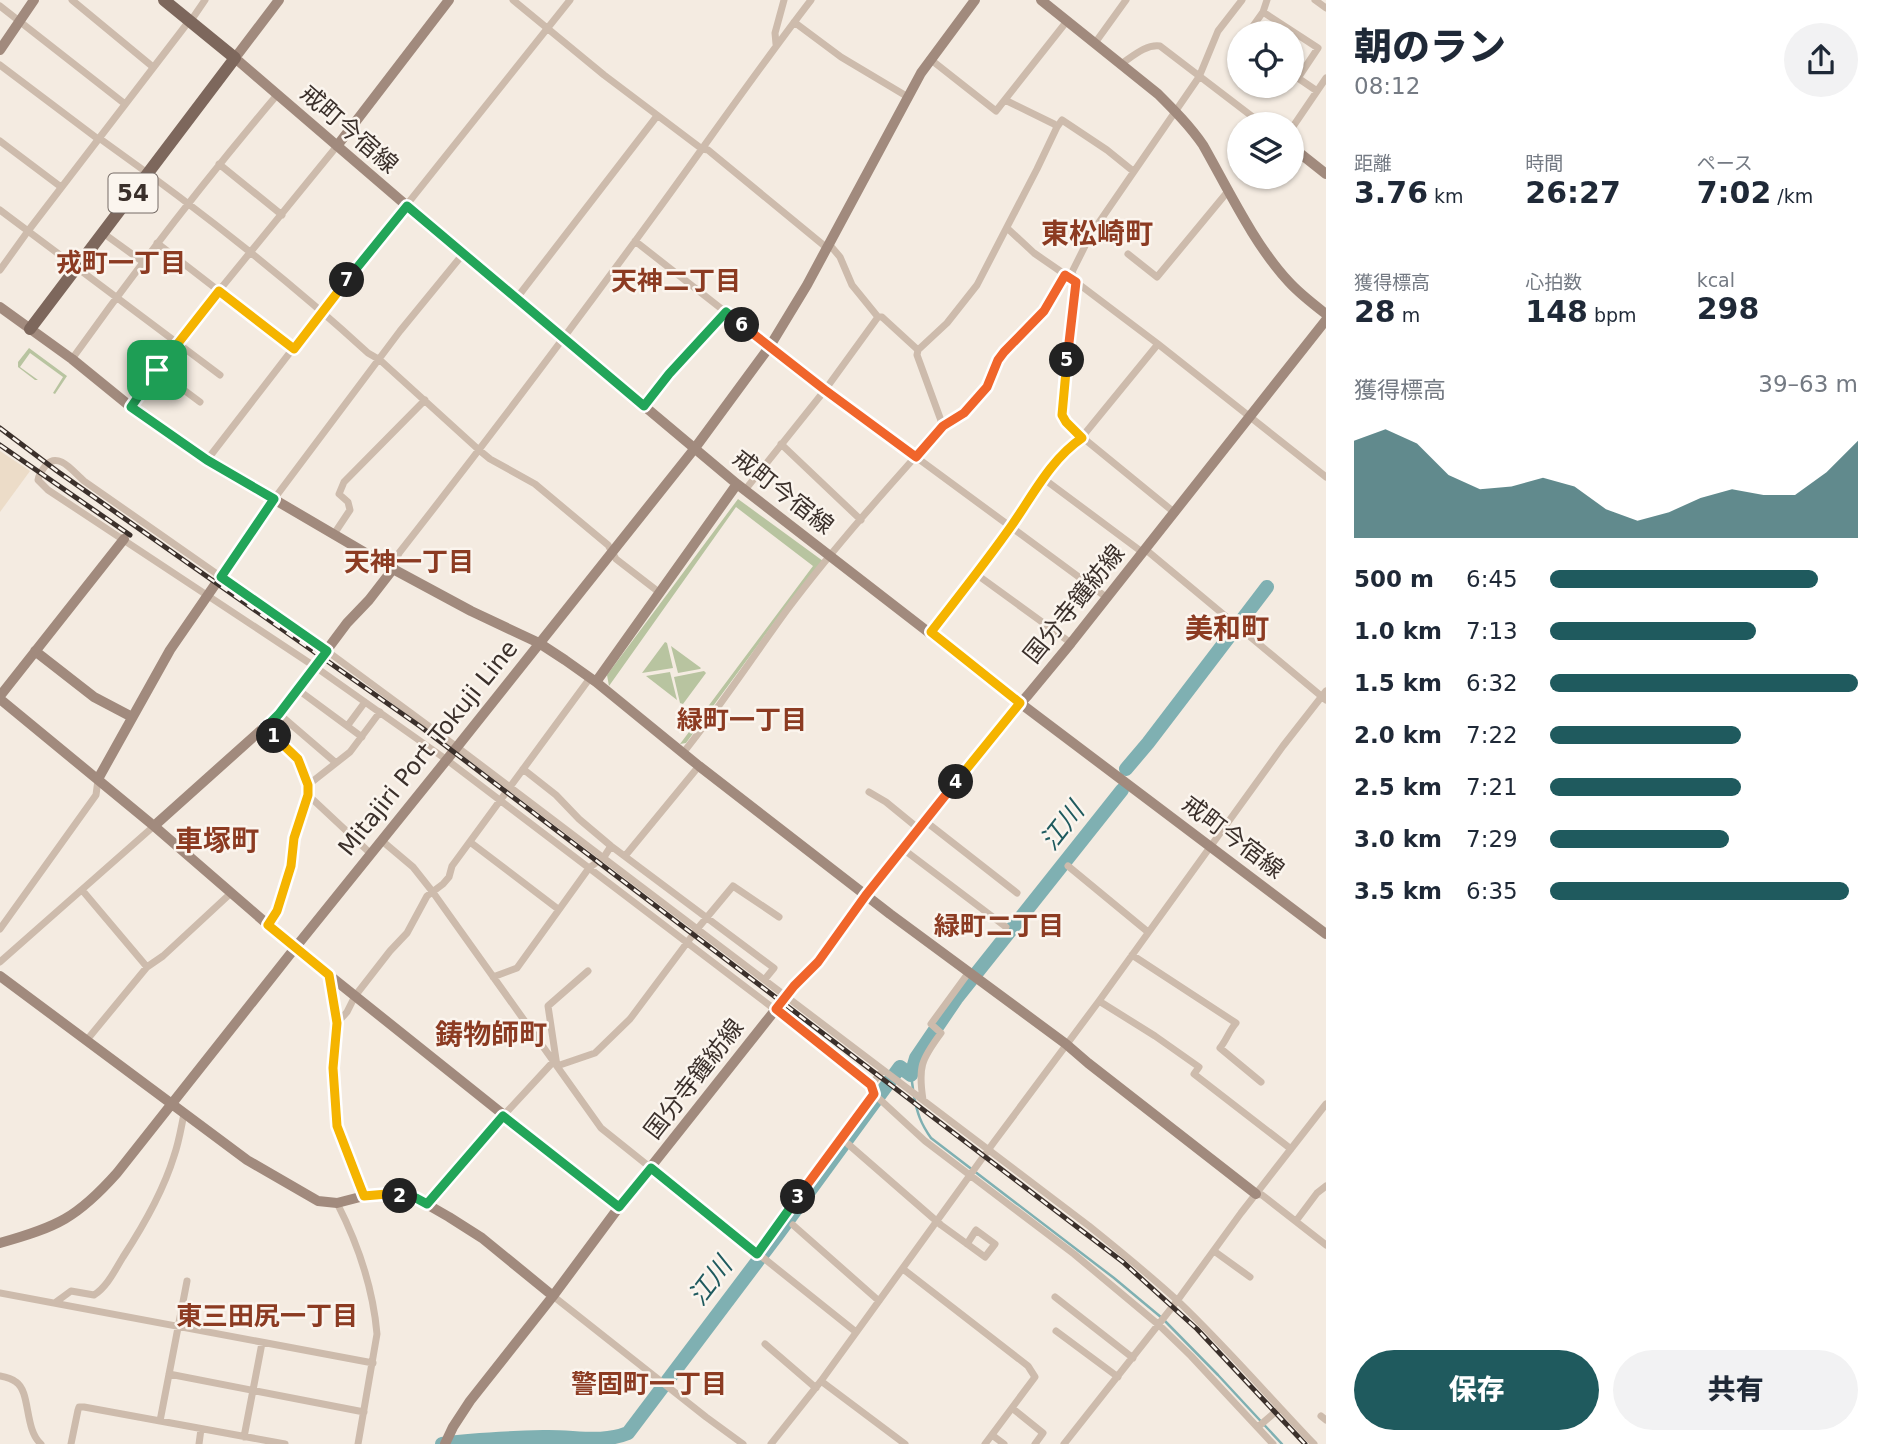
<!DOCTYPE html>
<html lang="ja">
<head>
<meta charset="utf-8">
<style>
  :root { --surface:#fff; --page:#f2f2f3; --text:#1f2937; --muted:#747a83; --accent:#1f5a5e }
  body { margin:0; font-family:"DejaVu Sans","Noto Sans JP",sans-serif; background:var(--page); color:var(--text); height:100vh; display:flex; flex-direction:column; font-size:26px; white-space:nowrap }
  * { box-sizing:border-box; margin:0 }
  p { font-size:23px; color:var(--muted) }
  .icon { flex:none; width:38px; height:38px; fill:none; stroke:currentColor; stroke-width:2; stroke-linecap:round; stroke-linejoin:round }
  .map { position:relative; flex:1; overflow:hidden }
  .panel { display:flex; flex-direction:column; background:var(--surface); width:560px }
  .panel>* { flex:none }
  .fabs { position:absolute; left:1227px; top:21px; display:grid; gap:14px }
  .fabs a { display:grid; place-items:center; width:77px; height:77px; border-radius:50%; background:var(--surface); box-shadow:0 2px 5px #0004; font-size:35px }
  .pin { position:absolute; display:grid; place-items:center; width:60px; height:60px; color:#fff; margin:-30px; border-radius:14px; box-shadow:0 4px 10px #0006 }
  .km { position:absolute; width:35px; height:35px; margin:-18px; border-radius:50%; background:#222; color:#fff; font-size:19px; line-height:35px; text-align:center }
  .round { display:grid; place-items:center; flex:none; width:74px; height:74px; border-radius:37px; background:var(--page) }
  .overview { display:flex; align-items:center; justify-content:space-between; height:119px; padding:0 28px }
  h1 { font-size:38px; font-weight:800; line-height:52px }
  .figures { display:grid; grid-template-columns:repeat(3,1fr); gap:10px; height:119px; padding:7px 28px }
  .figures div { display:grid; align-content:center }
  .figures b { font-size:30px; font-weight:800 }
  .figures small { font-size:19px; font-weight:400 }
  .figures p { font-size:19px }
  .chart { height:196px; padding:14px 28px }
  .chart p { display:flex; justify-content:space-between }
  .chart svg { width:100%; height:126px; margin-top:7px; fill:var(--accent); opacity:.7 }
  .cta { display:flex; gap:14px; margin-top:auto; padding:14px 28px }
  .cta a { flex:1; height:80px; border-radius:42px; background:var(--accent); color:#fff; font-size:28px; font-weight:800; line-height:80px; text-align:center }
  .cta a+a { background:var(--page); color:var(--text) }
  ul { padding:0 28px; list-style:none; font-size:23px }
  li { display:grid; grid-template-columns:112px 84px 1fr; align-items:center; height:52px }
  li i { height:18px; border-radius:9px; background:var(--accent) }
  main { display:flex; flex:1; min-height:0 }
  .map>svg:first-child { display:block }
</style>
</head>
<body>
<main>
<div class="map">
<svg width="1326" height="1444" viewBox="0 0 1326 1444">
  <rect width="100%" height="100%" fill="#f4ebe1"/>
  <path fill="#b8c4a0" d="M29,348L67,376L55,394L53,393L63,377L30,353L20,367L38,380H35L18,367V362Z
    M738,499L823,561L785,608L686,743L680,744L813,566L736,507L609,686L607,675Z
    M665,642L667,643L673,668L642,673Z
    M671,646L701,668L700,669L678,673Z
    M704,671L706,673L683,704L680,703L674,677Z
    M670,672L677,700L646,676Z"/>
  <path fill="#ecdcc8" d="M0,451L30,471L0,512Z"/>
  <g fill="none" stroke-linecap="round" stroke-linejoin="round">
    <path stroke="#7fb0b2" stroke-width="2.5" d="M911,1075L913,1089
      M914,1096C917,1113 921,1124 931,1138L1114,1278L1162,1318L1218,1375L1282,1444"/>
    <path stroke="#7fb0b2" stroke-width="14" d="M1126,769L1148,743L1267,587
      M442,1444C475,1439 510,1438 544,1437C574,1436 601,1444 628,1433L778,1234L900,1067L911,1075L916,1058L956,999L1122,790"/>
    <path stroke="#cdbbac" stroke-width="7" d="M72,0L153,67
      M513,0L604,75L702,149L708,150L827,248
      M1315,0L1326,8
      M0,6L125,104
      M1263,12L1318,48L1298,78
      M190,22L205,0
      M794,22L841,57L908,97
      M1248,33L1263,12L1267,0
      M1095,43L1126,0
      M776,44L775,33L784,0
      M930,59L996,111L1067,21
      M1121,64C1133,56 1146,44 1160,46L1262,124
      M0,65L98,139
      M1292,74L1317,91
      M1005,100L1054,124L1057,127
      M1292,128L1326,78
      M99,138C193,205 283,275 368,353L380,360L479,450L490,459L535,484L608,545L616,559L660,593
      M0,141L61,187
      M219,164L282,215
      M0,210L220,375
      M1007,228L1034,253L1076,282L1158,344L1326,477
      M103,233L143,262
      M635,241L825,390L1106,597
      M157,243L294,349
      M829,244L840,257L852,285L878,317H882L918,350L917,355L943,426
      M1128,254L1157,277L1229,190
      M0,270L28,231L186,25
      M516,299L657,116
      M918,350L947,323L977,285L1037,169L1057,127L1062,120L1107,150L1133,171
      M72,359C137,268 205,180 277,95
      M157,370L200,402
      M644,406L669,375L726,312
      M131,407L177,342L337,146
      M781,444L861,520
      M207,460L322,311L570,0
      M1044,479L1142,552
      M745,490L825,390L878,317
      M274,499L400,331L463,254
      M1175,513L1082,437L1066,422L1062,415L1076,282L1072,272L1091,234L1199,77L1218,31L1242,0
      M334,534L350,510L348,502L339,494L344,482L425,400
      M1145,549L1326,700
      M393,569L399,553C486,442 571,329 655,214C707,143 757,70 811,0
      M976,574L1071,643
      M931,632C958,597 986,562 1012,525C1033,495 1051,459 1082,437L1158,344
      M297,689L362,737
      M279,714L336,763
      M348,725L365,702
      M265,728L298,759L308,785V795L294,838L291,866L277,911L268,925
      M683,753C720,707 752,658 787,610C835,546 889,486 943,426L964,413L987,387L998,360L1004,352L1044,311L1065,275
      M523,769L556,795L579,819L611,846L774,968L765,979
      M308,785L350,752L380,712
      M869,792L886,802L919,829
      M308,795L370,853
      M925,821L1017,893
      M381,840L413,867L432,891L601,1128L856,1332
      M470,842L558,909
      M903,849L1006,927
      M625,856L699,766
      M1068,866L1148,932
      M82,890L147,967
      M0,929L96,795L98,780
      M1132,955L1236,1023C1229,1031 1227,1039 1220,1048L1261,1082
      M0,962L154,826
      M329,975L337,1023L333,1068L337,1126L364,1196
      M493,977L517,968L589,868L604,857L611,846
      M1099,1001L1155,1036L1199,1067L1194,1074L1291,1149
      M337,1023L347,1012L355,996L390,951L407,933L427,896L443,884L449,877L452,866L590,678
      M86,1041L147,967L163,956L231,893
      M557,1066L595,1053L630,1019L698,928L733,886L779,917
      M557,1066L548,1006L588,971
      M871,1085L883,1070
      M923,1100C918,1067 921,1060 941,1033L931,1024L969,972
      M848,1144L941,1225L985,1257L995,1244L976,1230L967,1244
      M1256,1194L1262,1195L1326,1245
      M337,1203C358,1244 373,1288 377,1334L358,1444
      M427,1204L503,1116L553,1062
      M1296,1221L1317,1193L1326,1186
      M793,1225L879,1301
      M1214,1251L1250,1277
      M757,1254L874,1094
      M903,1269L1028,1366L1035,1377L985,1444
      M0,1293L373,1363
      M553,1296L706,1417L743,1444
      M1055,1297L1133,1358
      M56,1302L71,1291L94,1295C107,1287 115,1270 123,1257C144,1225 163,1192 174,1156C179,1142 181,1128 184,1114
      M1056,1331L1118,1377
      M765,1344L816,1388
      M169,1374L364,1412
      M0,1376C5,1377 12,1379 16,1382C31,1392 24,1429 41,1444
      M821,1381L905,1444
      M1012,1408L1043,1433L1035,1444
      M1321,1416L1326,1420
      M160,1421L187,1281
      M1258,1427L1280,1408
      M992,1435L1004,1444
      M244,1437L262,1343
      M71,1444L78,1410L79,1407H84L285,1444
      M199,1444L201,1429
      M771,1444L821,1381L994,1142L1099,1001L1283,746L1326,691
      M1064,1444L1177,1301L1241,1213L1326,1104
      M1273,1444L1191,1356L1159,1325L1074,1254L925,1141L874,1094L871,1085L836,1056L447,760L314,666L48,490L38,480C39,474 42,470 46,465C59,451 74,473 84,481L327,651L457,747L1089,1226C1120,1251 1151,1276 1180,1303C1227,1348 1269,1397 1314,1444"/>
    <path stroke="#a18a7d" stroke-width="10" d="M279,0L235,58L463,254L737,484L1020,703L1326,934
      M1041,0L1158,94C1174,110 1190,126 1203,145C1228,189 1255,246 1289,282C1300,294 1313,304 1326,314
      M0,50L34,0
      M337,146L449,0
      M1292,147L1326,174
      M0,307L72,359L131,407L207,460L393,569L471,611L539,643L565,660L596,682L699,766L890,914L1066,1044L1088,1063L1256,1194
      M35,651L94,697L132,717
      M596,682L737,484
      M0,696L124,539
      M0,699L154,826L295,948L619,1207
      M98,779L170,650L274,499
      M154,826L279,714L347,623L369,600L393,569
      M0,976L247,1160L318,1201L337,1203L364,1196L387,1194L416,1198L449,1217L482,1238L553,1296
      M0,1243C57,1227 77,1218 117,1173L295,948L457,747L695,448L770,346L807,285L921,73L975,0
      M445,1444L453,1427L470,1401L553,1296L619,1207L776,1009L794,986L818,962L866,895L1005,720L1028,695L1071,643L1326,320"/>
    <path stroke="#7d675c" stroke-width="12" d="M30,329L235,58L164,0"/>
    <defs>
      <path id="rail" d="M0,428L57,471L421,727L1123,1262L1197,1329L1305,1444
        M0,445L130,535"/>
    </defs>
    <use href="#rail" stroke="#3b302b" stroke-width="5"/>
    <use href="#rail" stroke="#fbf5ee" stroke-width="2.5" stroke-dasharray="8" stroke-linecap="butt"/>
  </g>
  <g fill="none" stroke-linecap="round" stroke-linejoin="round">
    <defs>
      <path id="split-1" d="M157,370L131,407L207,460L274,499L221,577L327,651L279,714L265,728L274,736"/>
      <path id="split-2" d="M274,736L298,759L308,785V795L294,838L291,866L277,911L268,925L329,975L337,1023L333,1068L337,1126L364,1196L387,1194L400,1196"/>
      <path id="split-3" d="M400,1196L416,1198L427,1204L503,1116L619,1207L651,1168L757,1254L798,1197"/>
      <path id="split-4" d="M798,1197L874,1094L871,1085L776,1009L794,986L818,962L866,895L956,782"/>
      <path id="split-5" d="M956,782L1020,703L931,632C958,597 986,562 1012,525C1033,495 1051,459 1082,438L1066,422L1062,415L1067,360"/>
      <path id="split-6" d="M742,325L825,390L916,457L943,426L964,413L987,387L998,360L1004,352L1044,311L1065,275L1076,282L1067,360"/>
      <path id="split-7" d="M347,280L407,206L644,406L669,374L726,312L742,325"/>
      <path id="split-8" d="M157,370L219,291L294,349L347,280"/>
    </defs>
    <use href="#split-1" stroke="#fff" stroke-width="14"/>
    <use href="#split-2" stroke="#fff" stroke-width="14"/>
    <use href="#split-3" stroke="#fff" stroke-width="14"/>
    <use href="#split-4" stroke="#fff" stroke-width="14"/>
    <use href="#split-5" stroke="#fff" stroke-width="14"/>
    <use href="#split-6" stroke="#fff" stroke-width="14"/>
    <use href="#split-7" stroke="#fff" stroke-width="14"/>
    <use href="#split-8" stroke="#fff" stroke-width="14"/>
    <use href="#split-1" stroke="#22a559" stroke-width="9"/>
    <use href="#split-2" stroke="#f5b400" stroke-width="9"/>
    <use href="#split-3" stroke="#22a559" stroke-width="9"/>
    <use href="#split-4" stroke="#f0652b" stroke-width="9"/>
    <use href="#split-5" stroke="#f5b400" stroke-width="9"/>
    <use href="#split-6" stroke="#f0652b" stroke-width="9"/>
    <use href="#split-7" stroke="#22a559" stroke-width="9"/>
    <use href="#split-8" stroke="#f5b400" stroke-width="9"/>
  </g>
  <g text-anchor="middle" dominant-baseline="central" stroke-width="5" stroke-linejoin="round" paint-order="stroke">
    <rect fill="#fbf5ee" stroke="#756b66" stroke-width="2" x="108.5" y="173.5" width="49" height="39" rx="5"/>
    <g font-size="23" font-weight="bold" fill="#3b302b">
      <text x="133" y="193">54</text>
    </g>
    <g font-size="24" fill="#3b302b" stroke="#fbf5ee">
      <text transform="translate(349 129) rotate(41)">戒町今宿線</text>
      <text transform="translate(783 492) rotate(38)">戒町今宿線</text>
      <text transform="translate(1074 604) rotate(-51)">国分寺鐘紡線</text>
      <text transform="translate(428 748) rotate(-51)">Mitajiri Port Tokuji Line</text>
      <text transform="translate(1233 837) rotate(37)">戒町今宿線</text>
      <text transform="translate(694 1079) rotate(-52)">国分寺鐘紡線</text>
    </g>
    <g font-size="26" font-weight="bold" fill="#8c3b22" stroke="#fbf5ee">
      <text x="121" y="263">戎町一丁目</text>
      <text x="676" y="281">天神二丁目</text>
      <text x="409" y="562">天神一丁目</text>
      <text x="742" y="720">緑町一丁目</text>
      <text x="999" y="926">緑町二丁目</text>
      <text x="267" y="1316">東三田尻一丁目</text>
      <text x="649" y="1384">警固町一丁目</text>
    </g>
    <g font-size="26" font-style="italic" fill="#1f5a5e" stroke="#fbf5ee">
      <text transform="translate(1062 826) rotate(-52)">江川</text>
      <text transform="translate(710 1281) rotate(-53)">江川</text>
    </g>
    <g font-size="28" font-weight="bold" fill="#8c3b22" stroke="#fbf5ee">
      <text x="1097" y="233">東松崎町</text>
      <text x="1227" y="628">美和町</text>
      <text x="217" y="840">車塚町</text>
      <text x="491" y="1034">鋳物師町</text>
    </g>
  </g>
</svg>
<div class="fabs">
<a><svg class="icon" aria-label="locate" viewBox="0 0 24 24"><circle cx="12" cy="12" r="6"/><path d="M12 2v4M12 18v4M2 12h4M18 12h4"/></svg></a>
<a><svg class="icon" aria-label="layers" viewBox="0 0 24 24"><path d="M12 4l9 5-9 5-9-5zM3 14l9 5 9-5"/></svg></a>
</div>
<div class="pin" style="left:157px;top:370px;background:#1e9e55"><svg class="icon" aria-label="arrive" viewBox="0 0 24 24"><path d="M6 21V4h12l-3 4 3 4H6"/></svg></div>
<b class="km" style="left:274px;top:736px">1</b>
<b class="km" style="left:400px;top:1196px">2</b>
<b class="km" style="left:798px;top:1197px">3</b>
<b class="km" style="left:956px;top:782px">4</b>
<b class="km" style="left:1067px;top:360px">5</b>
<b class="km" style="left:742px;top:325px">6</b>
<b class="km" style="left:347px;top:280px">7</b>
</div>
<section class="panel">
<div class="overview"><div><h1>朝のラン</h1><p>08:12</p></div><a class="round"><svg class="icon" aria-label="share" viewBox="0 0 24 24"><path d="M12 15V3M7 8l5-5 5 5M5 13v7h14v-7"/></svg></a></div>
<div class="figures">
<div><p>距離</p><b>3.76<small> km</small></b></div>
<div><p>時間</p><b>26:27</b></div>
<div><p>ペース</p><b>7:02<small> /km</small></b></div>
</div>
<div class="figures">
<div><p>獲得標高</p><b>28<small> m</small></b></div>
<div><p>心拍数</p><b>148<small> bpm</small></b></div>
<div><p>kcal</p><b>298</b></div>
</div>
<div class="chart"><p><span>獲得標高</span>39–63 m</p>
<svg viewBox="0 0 160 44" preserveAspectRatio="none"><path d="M0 44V10L10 6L20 11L30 22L40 27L50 26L60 23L70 26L80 34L90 38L100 35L110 30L120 27L130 29L140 29L150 21L160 10V44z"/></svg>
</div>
<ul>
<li><b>500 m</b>6:45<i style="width:87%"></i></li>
<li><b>1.0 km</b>7:13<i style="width:67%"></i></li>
<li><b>1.5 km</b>6:32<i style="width:100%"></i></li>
<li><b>2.0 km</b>7:22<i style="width:62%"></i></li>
<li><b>2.5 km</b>7:21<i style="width:62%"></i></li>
<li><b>3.0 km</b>7:29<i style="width:58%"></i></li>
<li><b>3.5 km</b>6:35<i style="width:97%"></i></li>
</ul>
<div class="cta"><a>保存</a><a>共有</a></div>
</section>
</main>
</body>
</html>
